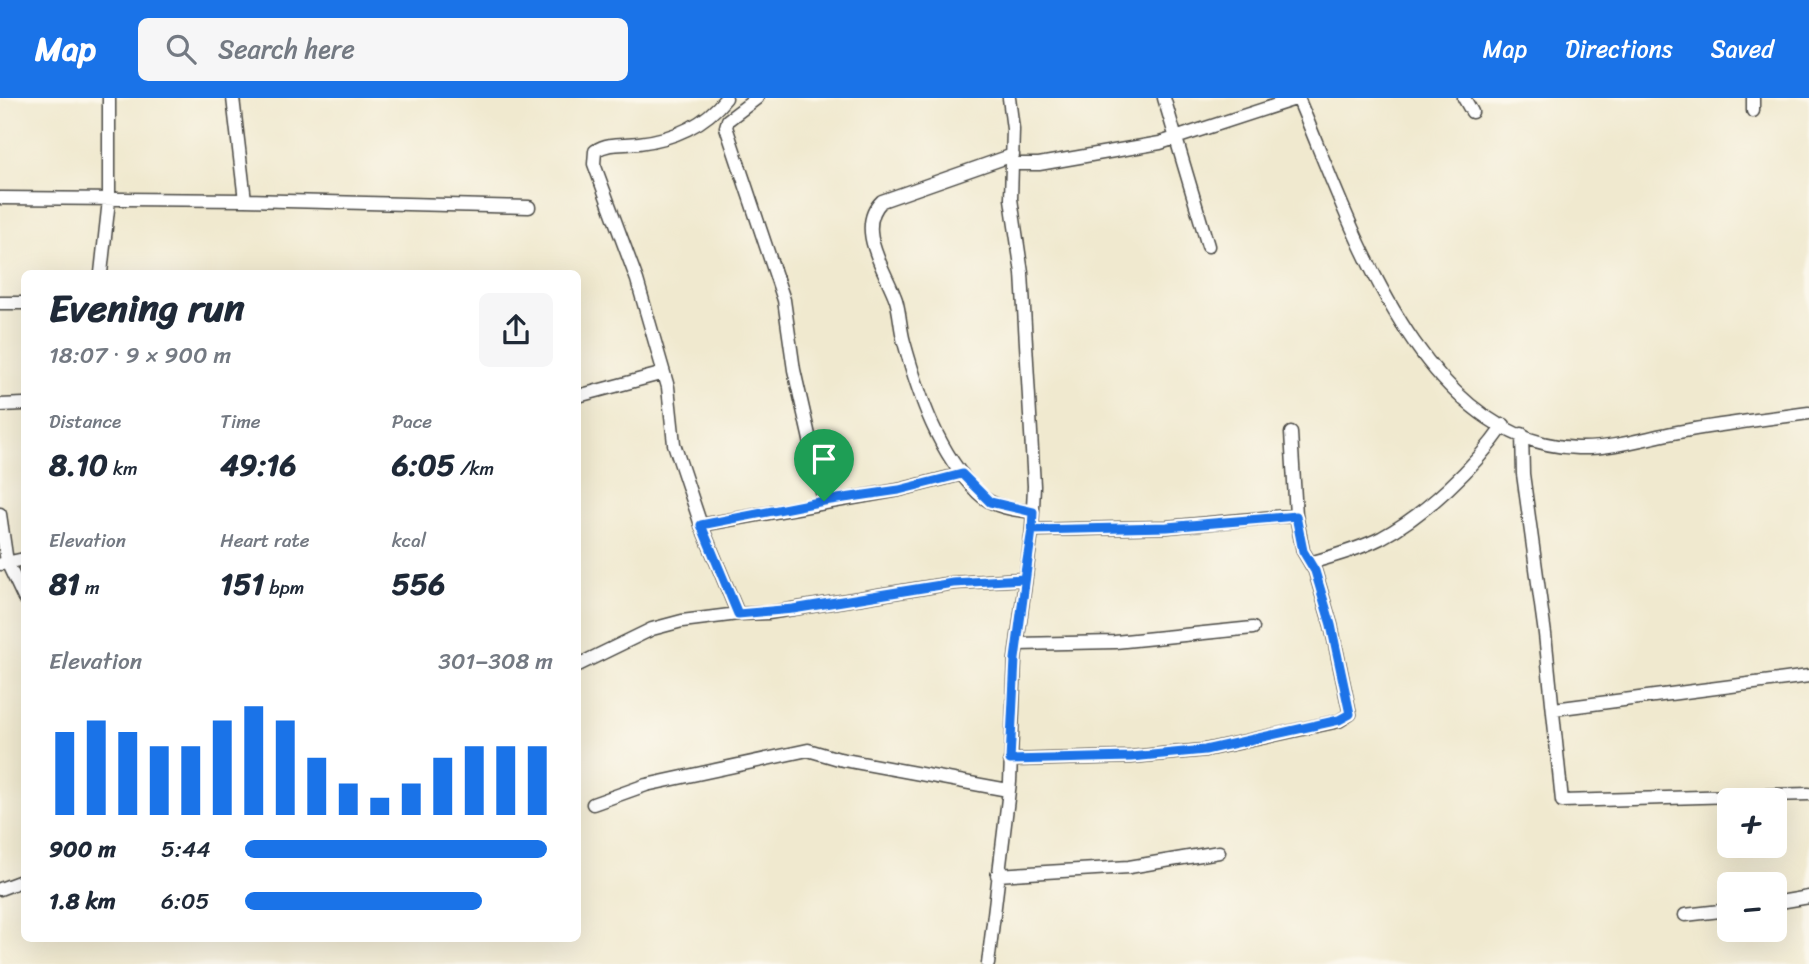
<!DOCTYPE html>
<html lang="en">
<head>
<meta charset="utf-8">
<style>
  :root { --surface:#fff; --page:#f6f6f7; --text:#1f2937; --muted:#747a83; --accent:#1a73e8 }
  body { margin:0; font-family:Sriracha,sans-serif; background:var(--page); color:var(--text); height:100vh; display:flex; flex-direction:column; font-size:26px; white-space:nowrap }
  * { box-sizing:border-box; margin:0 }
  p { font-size:23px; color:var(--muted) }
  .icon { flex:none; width:38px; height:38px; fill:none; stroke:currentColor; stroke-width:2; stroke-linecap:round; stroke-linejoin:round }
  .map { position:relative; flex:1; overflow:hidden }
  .drawer { position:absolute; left:21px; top:172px; width:560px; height:672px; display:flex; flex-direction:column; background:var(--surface); border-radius:10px; box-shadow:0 7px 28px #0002 }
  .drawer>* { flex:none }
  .buttons { position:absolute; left:1717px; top:690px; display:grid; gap:14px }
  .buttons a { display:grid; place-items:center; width:70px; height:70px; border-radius:10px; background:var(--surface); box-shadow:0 7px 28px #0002; font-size:35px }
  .pin { position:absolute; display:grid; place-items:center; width:60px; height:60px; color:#fff; margin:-72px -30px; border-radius:50% 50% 50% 0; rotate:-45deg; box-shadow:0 0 7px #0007 }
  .pin .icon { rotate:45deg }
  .round { display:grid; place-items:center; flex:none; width:74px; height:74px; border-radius:10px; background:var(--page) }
  .headline { display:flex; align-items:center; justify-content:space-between; height:119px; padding:0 28px }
  h1 { font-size:38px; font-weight:700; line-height:52px }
  .metrics { display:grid; grid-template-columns:repeat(3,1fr); gap:10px; height:119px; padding:7px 28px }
  .metrics div { display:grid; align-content:center }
  .metrics b { font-size:30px; font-weight:700 }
  .metrics small { font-size:19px; font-weight:400 }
  .metrics p { font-size:19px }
  .chart { height:196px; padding:14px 28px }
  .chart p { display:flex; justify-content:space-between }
  .chart svg { width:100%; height:126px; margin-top:7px; stroke:var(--accent); stroke-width:6 }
  ul { padding:0 28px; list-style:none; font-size:23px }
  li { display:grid; grid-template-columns:112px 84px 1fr; align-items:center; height:52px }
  li i { height:18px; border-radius:9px; background:var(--accent) }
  header { display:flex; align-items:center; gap:42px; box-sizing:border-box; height:98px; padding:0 35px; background:var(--accent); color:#fff }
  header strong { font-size:33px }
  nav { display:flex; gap:38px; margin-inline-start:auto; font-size:24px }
  .search { width:490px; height:63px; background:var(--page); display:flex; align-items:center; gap:18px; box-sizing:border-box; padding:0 24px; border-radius:10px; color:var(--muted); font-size:26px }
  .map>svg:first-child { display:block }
</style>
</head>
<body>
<header>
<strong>Map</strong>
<div class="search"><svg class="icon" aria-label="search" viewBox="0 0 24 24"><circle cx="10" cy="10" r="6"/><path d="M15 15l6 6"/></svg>Search here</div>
<nav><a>Map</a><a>Directions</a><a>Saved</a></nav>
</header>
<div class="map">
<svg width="1809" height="866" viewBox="0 0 1809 866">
  <rect width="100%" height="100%" fill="#fbf7ec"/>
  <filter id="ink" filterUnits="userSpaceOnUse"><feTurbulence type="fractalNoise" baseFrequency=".0143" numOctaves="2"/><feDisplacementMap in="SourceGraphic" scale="14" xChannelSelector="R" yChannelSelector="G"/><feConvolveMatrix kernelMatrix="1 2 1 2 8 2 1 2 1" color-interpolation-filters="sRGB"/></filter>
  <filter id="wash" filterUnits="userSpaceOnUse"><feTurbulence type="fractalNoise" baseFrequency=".00686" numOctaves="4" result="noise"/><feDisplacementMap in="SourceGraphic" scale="28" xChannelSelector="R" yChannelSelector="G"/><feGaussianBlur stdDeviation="1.57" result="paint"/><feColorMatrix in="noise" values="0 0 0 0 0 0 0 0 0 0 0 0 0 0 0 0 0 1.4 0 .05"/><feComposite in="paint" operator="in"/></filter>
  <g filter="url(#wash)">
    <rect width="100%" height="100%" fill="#f0e9cf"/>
  </g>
  <g filter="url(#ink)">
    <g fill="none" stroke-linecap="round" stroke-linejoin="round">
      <defs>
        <path id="street" d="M233,0L245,102
          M726,0C705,27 673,41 639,45C623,47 609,44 595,53L594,66L637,182L668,289L674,346L701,427L738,516L768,515L953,485L1024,481
          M757,0L728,22L726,29L784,202L794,272L824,403
          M1164,0L1208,148
          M1298,0C1350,121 1418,345 1578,350C1612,351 1645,340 1678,334C1721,326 1765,321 1809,315
          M1464,0L1472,14
          M1753,0V13
          M1013,57L882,103C854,130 886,173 896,202C900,215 900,230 904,244C919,298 938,355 978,395C992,409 1014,412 1033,414
          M1012,66H1039L1160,45L1298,0
          M0,100L245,102L529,109
          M101,175L109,102V0
          M0,205H24
          M578,298L664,275
          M0,307L24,306
          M1522,336L1523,376L1545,536L1562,703L1809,696
          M0,416L7,464L24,500
          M701,427L899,392L962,376
          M1032,432L1167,429L1296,417
          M1310,465C1334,458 1359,451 1381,440C1426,416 1475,369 1504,327
          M1,466L24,461
          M1017,546L1115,544L1253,530
          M578,567L652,531L682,523L738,516
          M1554,611L1809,578
          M1010,662L1131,659L1205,652L1339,623L1350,616L1331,527L1315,473L1303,453L1296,417L1291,335
          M593,706L646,687L808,652L839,661L1008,692
          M997,777L1129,769L1219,754
          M0,791L24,782
          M1774,805L1809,799
          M1685,817L1729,812
          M988,866L1010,684L1015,561L1032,432L1034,388L1022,175L1011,101L1013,31L1009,0"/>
      </defs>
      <use href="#street" stroke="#494844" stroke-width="15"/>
      <use href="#street" stroke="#fff" stroke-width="12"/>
    </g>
  </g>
  <g fill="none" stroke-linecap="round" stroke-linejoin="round" filter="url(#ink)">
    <defs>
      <path id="route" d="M824,403L899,392L962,376L990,404L1033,414L1032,432L1015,561L1010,662L1131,659L1205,652L1339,622L1350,616L1331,527L1315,473L1303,453L1296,418L1167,429L1032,432L1024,481L953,485L793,511L738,516L701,427L824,403"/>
    </defs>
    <use href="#route" stroke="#fff" stroke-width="14"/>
    <use href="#route" stroke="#1a73e8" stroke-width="9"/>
  </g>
</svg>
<div class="buttons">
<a>+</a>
<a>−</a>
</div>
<div class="pin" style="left:824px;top:403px;background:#1e9e55"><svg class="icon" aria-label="arrive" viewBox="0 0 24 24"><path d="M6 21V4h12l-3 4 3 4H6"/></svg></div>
<section class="drawer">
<div class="headline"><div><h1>Evening run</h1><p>18:07 · 9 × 900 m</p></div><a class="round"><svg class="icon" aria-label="share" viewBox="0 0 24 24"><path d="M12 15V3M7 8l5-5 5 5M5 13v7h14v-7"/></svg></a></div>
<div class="metrics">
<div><p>Distance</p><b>8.10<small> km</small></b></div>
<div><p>Time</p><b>49:16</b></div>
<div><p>Pace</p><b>6:05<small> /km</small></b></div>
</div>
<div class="metrics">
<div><p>Elevation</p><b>81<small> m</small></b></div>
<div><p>Heart rate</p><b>151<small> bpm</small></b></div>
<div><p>kcal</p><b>556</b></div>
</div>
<div class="chart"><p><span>Elevation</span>301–308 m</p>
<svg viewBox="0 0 160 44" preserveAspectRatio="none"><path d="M5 44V15M15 44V11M25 44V15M35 44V20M45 44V20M55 44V11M65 44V6M75 44V11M85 44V24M95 44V33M105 44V38M115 44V33M125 44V24M135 44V20M145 44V20M155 44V20"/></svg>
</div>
<ul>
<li><b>900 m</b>5:44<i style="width:98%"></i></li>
<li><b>1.8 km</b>6:05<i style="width:77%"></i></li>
</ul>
</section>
</div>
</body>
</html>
